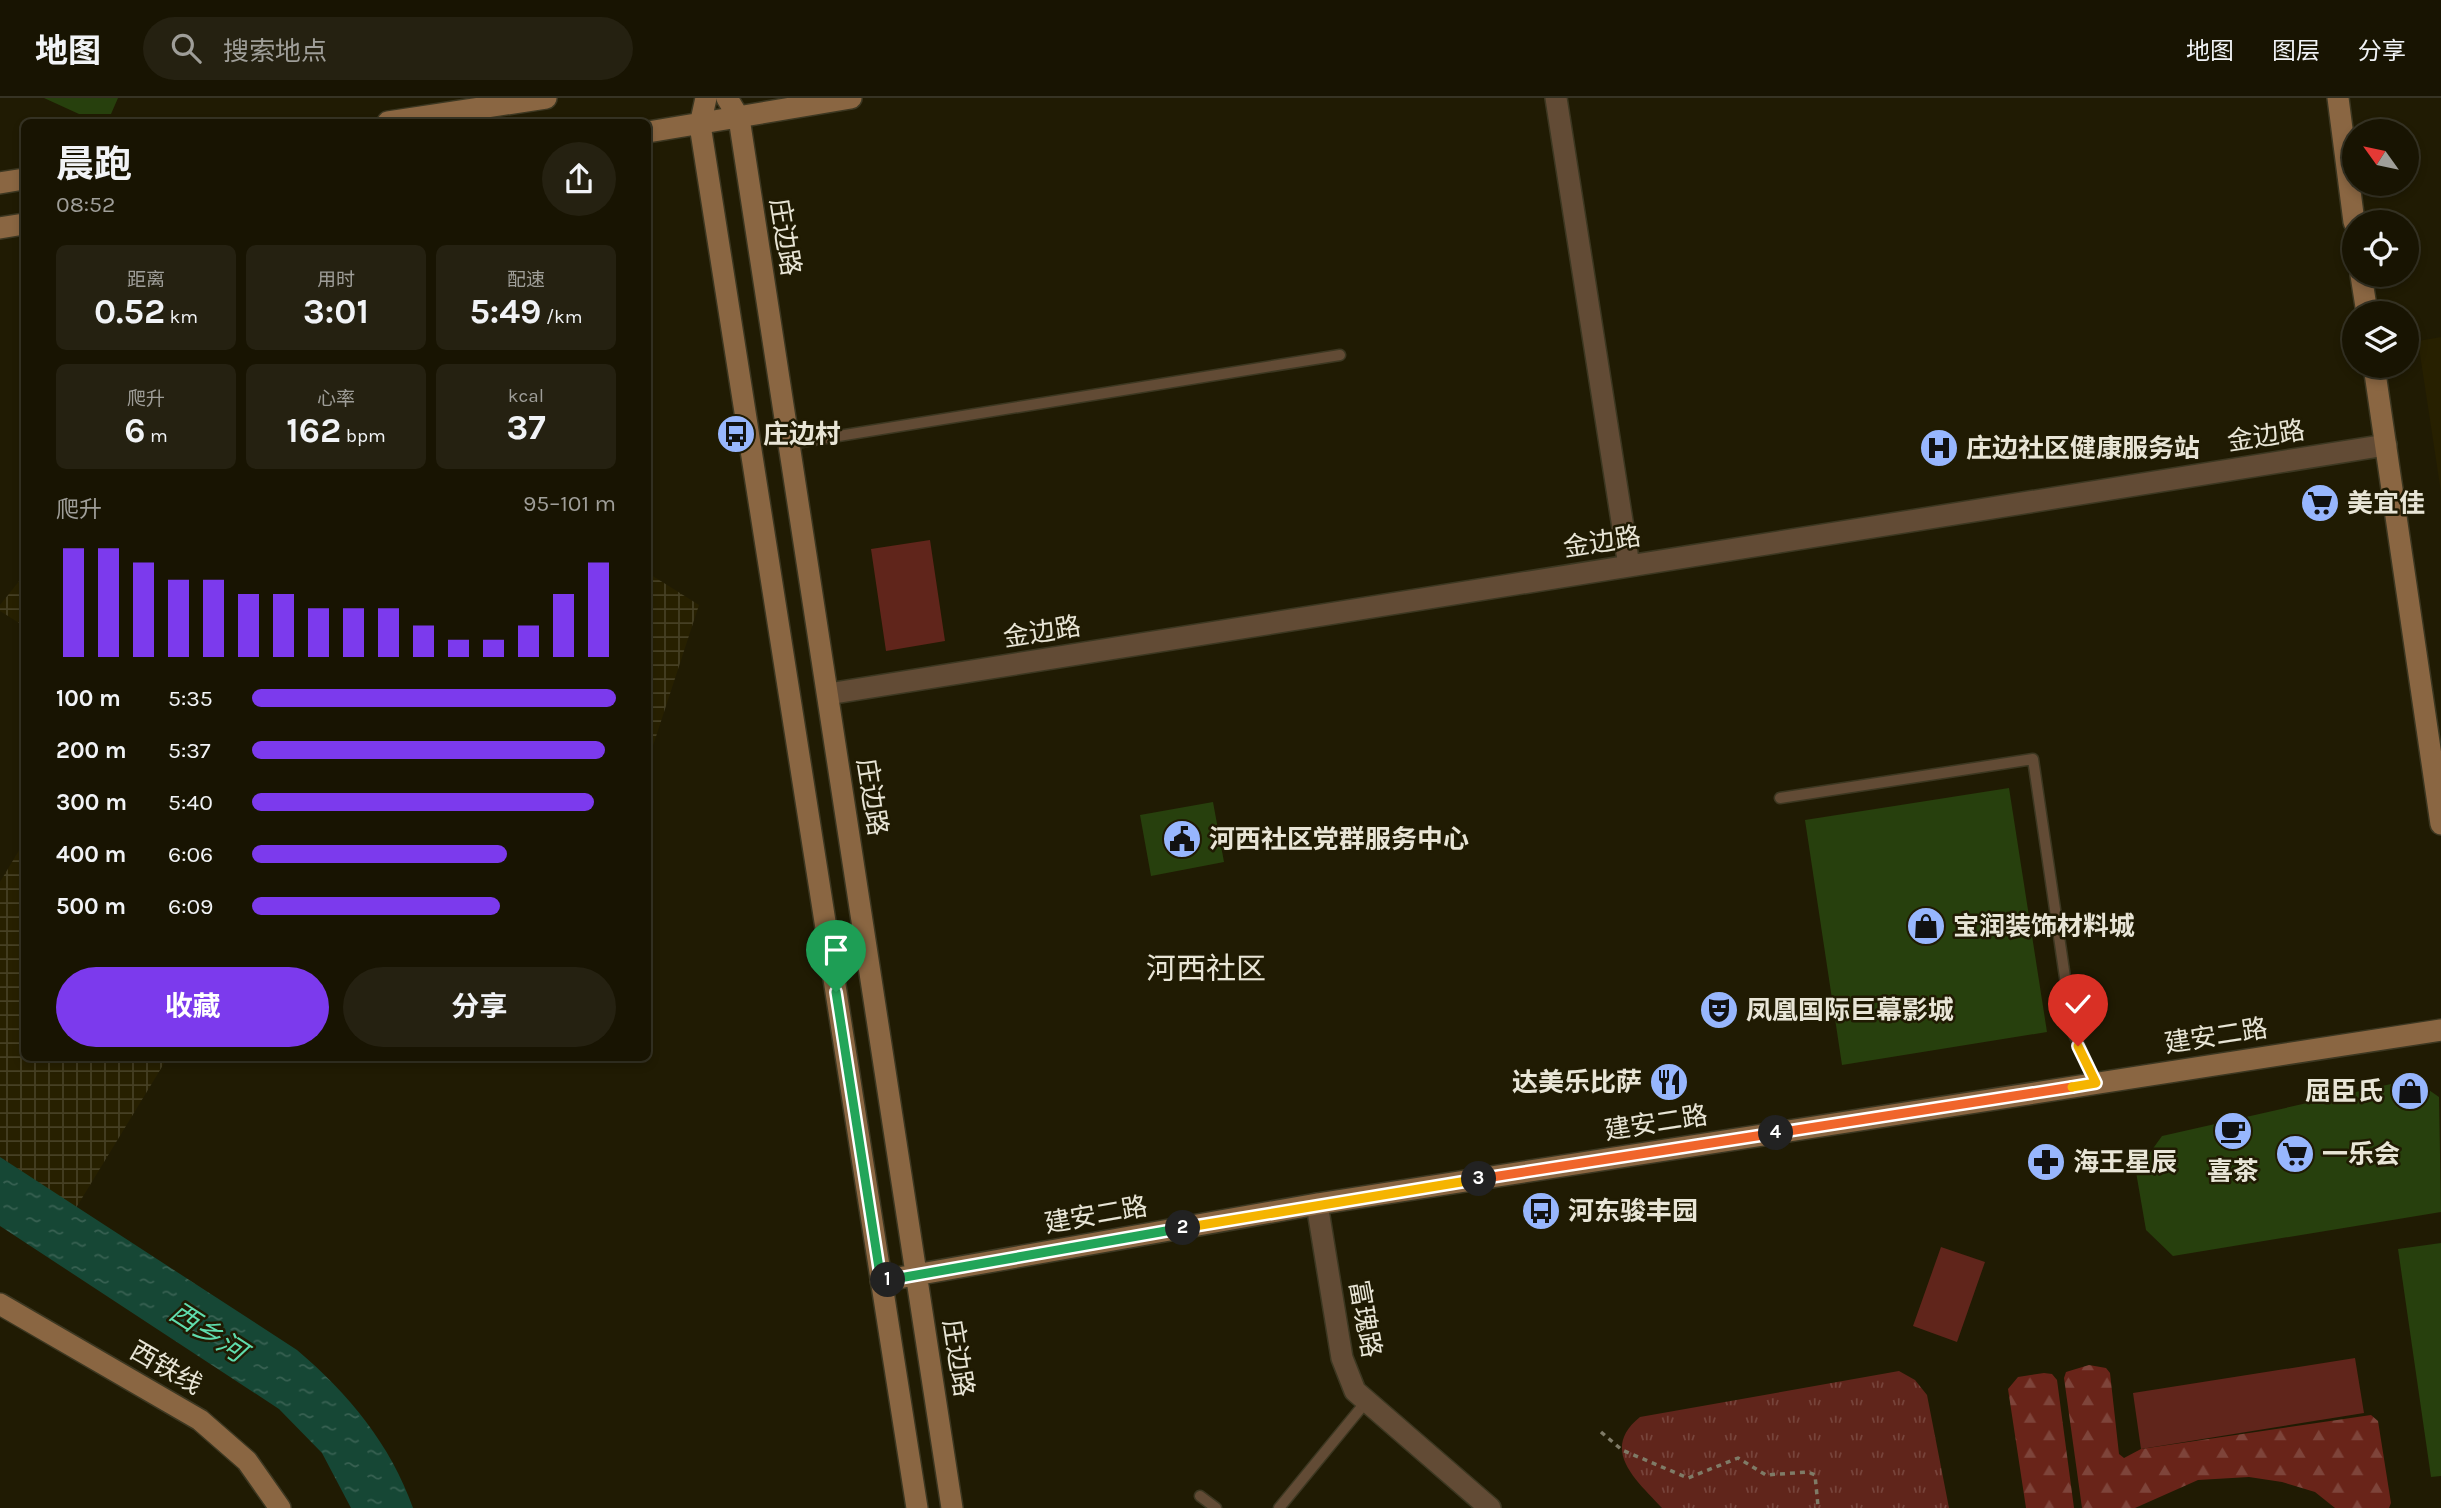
<!DOCTYPE html>
<html lang="zh">
<head>
<meta charset="utf-8">
<style>
  :root { --surface:#181402; --page:#252111; --text:#f1f3f6; --muted:#9f9e99; --line:#363324; --accent:#7c3aed }
  body { margin:0; font-family:Karla,"Noto Sans SC",sans-serif; background:var(--page); color:var(--text); height:100vh; display:flex; flex-direction:column; font-size:26px; white-space:nowrap }
  * { box-sizing:border-box; margin:0 }
  p { font-size:23px; color:var(--muted) }
  .icon { flex:none; width:38px; height:38px; fill:none; stroke:currentColor; stroke-width:2; stroke-linecap:round; stroke-linejoin:round }
  .map { position:relative; flex:1; overflow:hidden }
  .panel { position:absolute; left:21px; top:21px; width:630px; height:942px; display:flex; flex-direction:column; background:var(--surface); border-radius:10px; box-shadow:0 4px 10px #0003,0 0 0 2px var(--line) }
  .panel>* { flex:none }
  .needle { width:46px; rotate:303deg }
  .buttons { position:absolute; left:2342px; top:21px; display:grid; gap:14px }
  .buttons a { display:grid; place-items:center; width:77px; height:77px; border-radius:50%; background:var(--surface); box-shadow:0 4px 10px #0003,0 0 0 2px var(--line); font-size:35px }
  .pin { position:absolute; display:grid; place-items:center; width:60px; height:60px; color:#fff; margin:-72px -30px; border-radius:50% 50% 50% 0; rotate:-45deg; box-shadow:0 0 7px #0007 }
  .pin .icon { rotate:45deg }
  .km { position:absolute; width:35px; height:35px; margin:-18px; border-radius:50%; background:#222; color:#fff; font-size:19px; line-height:35px; text-align:center }
  .round { display:grid; place-items:center; flex:none; width:74px; height:74px; border-radius:37px; background:var(--page) }
  .overview { display:flex; align-items:center; justify-content:space-between; height:119px; padding:0 35px }
  h1 { font-size:38px; font-weight:700; line-height:52px }
  .stats { display:grid; grid-template-columns:repeat(3,1fr); gap:10px; height:119px; padding:7px 35px }
  .stats div { display:grid; align-content:center; border-radius:10px; background:var(--page); text-align:center }
  .stats b { font-size:35px; font-weight:700 }
  .stats small { font-size:19px; font-weight:400 }
  .stats p { font-size:19px }
  .chart { height:196px; padding:14px 35px }
  .chart p { display:flex; justify-content:space-between }
  .chart svg { width:100%; height:126px; margin-top:7px; stroke:var(--accent); stroke-width:6 }
  .cta { display:flex; gap:14px; margin-top:auto; padding:14px 35px }
  .cta a { flex:1; height:80px; border-radius:42px; background:var(--accent); color:#fff; font-size:28px; font-weight:700; line-height:80px; text-align:center }
  .cta a+a { background:var(--page); color:var(--text) }
  ul { padding:0 35px; list-style:none; font-size:23px }
  li { display:grid; grid-template-columns:112px 84px 1fr; align-items:center; height:52px }
  li i { height:18px; border-radius:9px; background:var(--accent) }
  header { display:flex; align-items:center; gap:42px; box-sizing:border-box; height:98px; padding:0 35px; background:var(--surface); border-bottom:2px solid var(--line) }
  header strong { font-size:33px }
  nav { display:flex; gap:38px; margin-inline-start:auto; font-size:24px }
  .search { width:490px; height:63px; background:var(--page); display:flex; align-items:center; gap:18px; box-sizing:border-box; padding:0 24px; border-radius:38px; color:var(--muted); font-size:26px }
  .map>svg:first-child { display:block }
</style>
</head>
<body>
<header>
<strong>地图</strong>
<div class="search"><svg class="icon" aria-label="search" viewBox="0 0 24 24"><circle cx="10" cy="10" r="6"/><path d="M15 15l6 6"/></svg>搜索地点</div>
<nav><a>地图</a><a>图层</a><a>分享</a></nav>
</header>
<div class="map">
<svg width="2441" height="1410" viewBox="0 0 2441 1410">
  <defs>
    <pattern id="industrial-grid" width="8" height="8" patternUnits="userSpaceOnUse" patternTransform="scale(1.75)"><rect width="8" height="8" fill="#272000"/><path d="M0 4h8M4 0v8" fill="none" stroke="#464024"/></pattern>
    <pattern id="forest-firs" width="22" height="20" patternUnits="userSpaceOnUse" patternTransform="scale(1.75)"><rect width="22" height="20" fill="#692419"/><path d="M5 1l3.5 6h-7zM16 11l3.5 6h-7z" fill="#7e443a"/></pattern>
    <pattern id="park-tufts" width="24" height="20" patternUnits="userSpaceOnUse" patternTransform="scale(1.75)"><rect width="24" height="20" fill="#60251b"/><path d="M3 7l-1-3M5 7V3M7 7l1-3M15 17l-1-3M17 17v-4M19 17l1-3" fill="none" stroke="#77443b"/></pattern>
    <pattern id="water-ripples" width="26" height="14" patternUnits="userSpaceOnUse" patternTransform="scale(1.75)"><rect width="26" height="14" fill="#164735"/><path d="M2 4q2-2 4 0t4 0M15 11q2-2 4 0t4 0" fill="none" stroke="#386152"/></pattern>
  </defs>
  <rect width="100%" height="100%" fill="#201b03"/>
  <path fill="#272000" d="M2441,239V394L2418,243Z"/>
  <path fill="url(#industrial-grid)" d="M648,475L699,507L648,663Z
    M24,477V528L0,513V507Z
    M24,744V959H168L76,1110L0,1059V784Z"/>
  <path fill="url(#forest-firs)" d="M2089,1267L2106,1270L2110,1275L2119,1356L2124,1360L2141,1351L2371,1317L2378,1323L2391,1405L2389,1410H2335L2315,1394L2282,1384L2249,1379L2198,1382L2135,1410H2082L2064,1280L2066,1274Z
    M2044,1275L2052,1276L2057,1282L2074,1410H2026L2008,1291L2018,1279Z"/>
  <path fill="url(#park-tufts)" d="M1899,1273L1915,1282L1927,1297L1949,1410H1662C1637,1383 1599,1352 1640,1319Z"/>
  <path fill="#60251b" d="M930,442L945,543L886,553L871,451Z
    M1941,1149L1985,1164L1957,1244L1913,1228Z
    M2355,1260L2364,1315L2141,1351L2133,1295Z"/>
  <path fill="url(#water-ripples)" d="M0,1059L297,1252C348,1295 391,1347 413,1410H351L322,1355L279,1311L0,1128Z"/>
  <path fill="#27400d" d="M44,0H118L111,16H79Z
    M2009,690L2047,934L1842,967L1805,722Z
    M1213,704L1224,764L1151,778L1140,717Z
    M2413,981L2439,999L2441,1114L2173,1158L2146,1132L2136,1074L2162,1038Z
    M2441,1145V1378L2431,1379L2398,1151Z"/>
  <g fill="none" stroke-linecap="round" stroke-linejoin="round">
    <defs>
      <path id="lane" d="M789,346L1340,257
        M1780,700L2033,661L2073,934L2096,985
        M1200,1398L1216,1410
        M1279,1410L1365,1305"/>
      <path id="street" d="M1556,0L1629,468
        M828,596L2386,347
        M1317,1106L1342,1260L1355,1293L1490,1410"/>
      <path id="secondary" d="M706,0L700,27L917,1410
        M727,0L739,20L952,1410
        M2338,0L2354,124
        M388,24L546,0
        M648,34L851,0
        M0,85L24,81
        M0,130L24,126
        M2361,177L2367,215
        M2374,268L2441,726
        M881,1183L1317,1106L2441,932
        M0,1206L200,1322L247,1363L280,1410"/>
    </defs>
    <use href="#lane" stroke="#3c3721" stroke-width="13"/>
    <use href="#street" stroke="#3c3721" stroke-width="24"/>
    <use href="#secondary" stroke="#3c3721" stroke-width="24"/>
    <path stroke="#7f7b67" stroke-width="3.5" stroke-dasharray="5 5" stroke-linecap="butt" d="M1601,1334L1622,1352L1688,1380L1738,1360L1766,1377L1808,1374L1815,1377L1818,1408L1815,1410"/>
    <use href="#lane" stroke="#624b35" stroke-width="10"/>
    <use href="#street" stroke="#624b35" stroke-width="21"/>
    <use href="#secondary" stroke="#8a6642" stroke-width="21"/>
  </g>
  <g fill="none" stroke-linecap="round" stroke-linejoin="round">
    <defs>
      <path id="split-1" d="M836,894L881,1183L888,1182"/>
      <path id="split-2" d="M888,1182L1183,1130"/>
      <path id="split-3" d="M1183,1130L1479,1081"/>
      <path id="split-4" d="M1479,1081L1776,1035"/>
      <path id="split-5" d="M1776,1035L2072,989"/>
      <path id="split-6" d="M2072,989L2096,985L2078,948"/>
    </defs>
    <use href="#split-1" stroke="#fff" stroke-width="14"/>
    <use href="#split-2" stroke="#fff" stroke-width="14"/>
    <use href="#split-3" stroke="#fff" stroke-width="14"/>
    <use href="#split-4" stroke="#fff" stroke-width="14"/>
    <use href="#split-5" stroke="#fff" stroke-width="14"/>
    <use href="#split-6" stroke="#fff" stroke-width="14"/>
    <use href="#split-1" stroke="#22a559" stroke-width="9"/>
    <use href="#split-2" stroke="#22a559" stroke-width="9"/>
    <use href="#split-3" stroke="#f5b400" stroke-width="9"/>
    <use href="#split-4" stroke="#f0652b" stroke-width="9"/>
    <use href="#split-5" stroke="#f0652b" stroke-width="9"/>
    <use href="#split-6" stroke="#f5b400" stroke-width="9"/>
  </g>
  <defs>
    <symbol id="bus-disc" viewBox="-11 -11 22 22"><circle r="9.5" fill="#97b6fd" stroke="#201b03"/><path d="M-5-6H5V4H4V6H2V4H-2V6H-4V4H-5ZM-3.5-4V0h7V-4ZM-3.5 1.2v1.5H-2V1.2ZM2 1.2v1.5H3.5V1.2Z" fill="#111"/></symbol>
    <symbol id="hospital-disc" viewBox="-11 -11 22 22"><circle r="9.5" fill="#97b6fd" stroke="#201b03"/><path d="M-5-5h3v3.5h4V-5h3V5h-3V1.5h-4V5h-3Z" fill="#111"/></symbol>
    <symbol id="supermarket-disc" viewBox="-11 -11 22 22"><circle r="9.5" fill="#97b6fd" stroke="#201b03"/><path d="M-6-5.5h2.5l.6 2H6L4.5 2H-2.5L-4.4-4H-6ZM-1.5 3.2a1.3 1.3 0 1 0 .1 0ZM3 3.2a1.3 1.3 0 1 0 .1 0Z" fill="#111"/></symbol>
    <symbol id="civic-disc" viewBox="-11 -11 22 22"><circle r="9.5" fill="#97b6fd" stroke="#201b03"/><path d="M-.6-6.5H3V-4.5H.6V-3L4-1V1h2V6H-6V1h2V-1L-.6-3ZM-1.2 2.5V6h2.4V2.5Z" fill="#111"/></symbol>
    <symbol id="shop-disc" viewBox="-11 -11 22 22"><circle r="9.5" fill="#97b6fd" stroke="#201b03"/><path d="M-5-2.5h2.3a2.7 3.5 0 0 1 5.4 0H5L5.5 6h-11ZM-1.5-2.5h3a1.5 2.3 0 0 0-3 0Z" fill="#111"/></symbol>
    <symbol id="theatre-disc" viewBox="-11 -11 22 22"><circle r="9.5" fill="#97b6fd" stroke="#201b03"/><path d="M-5-5.5Q0-4 5-5.5V0Q5 5 0 6Q-5 5-5 0ZM-3.3-2.5H-1v1.5H-3.3ZM1-2.5H3.3v1.5H1ZM-2.8 1Q0 5.5 2.8 1Z" fill="#111"/></symbol>
    <symbol id="restaurant-disc" viewBox="-11 -11 22 22"><circle r="9.5" fill="#97b6fd" stroke="#201b03"/><path d="M-5-6h1v4h1v-4h1v4h1v-4h1v5L-1.5 .5V6h-2V.5L-5-1ZM5-6V6H3V1.5H1.5Q1.5-4 5-6Z" fill="#111"/></symbol>
    <symbol id="cafe-disc" viewBox="-11 -11 22 22"><circle r="9.5" fill="#97b6fd" stroke="#201b03"/><path d="M-5.5-4.5H6V0H3Q3 3.5 0 3.5H-2.5Q-5.5 3.5-5.5 0ZM3-3.2v2h1.7v-2ZM-6 4.5H4V6H-6Z" fill="#111"/></symbol>
    <symbol id="pharmacy-disc" viewBox="-11 -11 22 22"><circle r="9.5" fill="#97b6fd" stroke="#201b03"/><path d="M-2-6h4v4h4v4h-4v4h-4v-4h-4v-4h4Z" fill="#111"/></symbol>
  </defs>
  <g fill-rule="evenodd">
    <use href="#bus-disc" x="714" y="314" width="44" height="44"/>
    <use href="#hospital-disc" x="1917" y="328" width="44" height="44"/>
    <use href="#supermarket-disc" x="2298" y="383" width="44" height="44"/>
    <use href="#civic-disc" x="1160" y="719" width="44" height="44"/>
    <use href="#shop-disc" x="1904" y="806" width="44" height="44"/>
    <use href="#theatre-disc" x="1697" y="890" width="44" height="44"/>
    <use href="#restaurant-disc" x="1647" y="962" width="44" height="44"/>
    <use href="#shop-disc" x="2388" y="971" width="44" height="44"/>
    <use href="#cafe-disc" x="2211" y="1011" width="44" height="44"/>
    <use href="#supermarket-disc" x="2273" y="1034" width="44" height="44"/>
    <use href="#pharmacy-disc" x="2024" y="1042" width="44" height="44"/>
    <use href="#bus-disc" x="1519" y="1091" width="44" height="44"/>
  </g>
  <g text-anchor="middle" dominant-baseline="central" stroke-width="5" stroke-linejoin="round" paint-order="stroke">
    <g font-size="26" fill="#e8e5d6" stroke="#201b03">
      <text transform="translate(785 139) rotate(81)">庄边路</text>
      <text transform="translate(2266 338) rotate(-9)">金边路</text>
      <text transform="translate(1602 444) rotate(-9)">金边路</text>
      <text transform="translate(1042 534) rotate(-9)">金边路</text>
      <text transform="translate(872 699) rotate(81)">庄边路</text>
      <text transform="translate(2216 938) rotate(-9)">建安二路</text>
      <text transform="translate(1656 1025) rotate(-9)">建安二路</text>
      <text transform="translate(1096 1117) rotate(-10)">建安二路</text>
      <text transform="translate(1365 1221) rotate(80)">富瑰路</text>
      <text transform="translate(958 1260) rotate(81)">庄边路</text>
      <text transform="translate(166 1270) rotate(30)">西铁线</text>
    </g>
    <g font-size="26" font-weight="bold" fill="#e8e5d6" stroke="#201b03" text-anchor="start">
      <text x="763" y="336">庄边村</text>
      <text x="1966" y="350">庄边社区健康服务站</text>
      <text x="2347" y="405">美宜佳</text>
      <text x="1209" y="741">河西社区党群服务中心</text>
      <text x="1953" y="828">宝润装饰材料城</text>
      <text x="1746" y="912">凤凰国际巨幕影城</text>
      <text x="1642" y="984" text-anchor="end">达美乐比萨</text>
      <text x="2383" y="993" text-anchor="end">屈臣氏</text>
      <text x="2322" y="1056">一乐会</text>
      <text x="2073" y="1064">海王星辰</text>
      <text x="2233" y="1073" text-anchor="middle">喜茶</text>
      <text x="1568" y="1113">河东骏丰园</text>
    </g>
    <g font-size="28" font-style="italic" fill="#5fdcad" stroke="#201b03">
      <text transform="translate(208 1234) rotate(33)">西乡河</text>
    </g>
    <g font-size="30" fill="#e8e5d6" stroke="#201b03">
      <text x="1206" y="871">河西社区</text>
    </g>
  </g>
</svg>
<div class="buttons">
<a><svg class="needle" viewBox="-14 -14 28 28"><path d="M0-13l5 13h-10z" fill="#e53935"/><path d="M0 13l5-13h-10z" fill="#9f9e99"/></svg></a>
<a><svg class="icon" aria-label="locate" viewBox="0 0 24 24"><circle cx="12" cy="12" r="6"/><path d="M12 2v4M12 18v4M2 12h4M18 12h4"/></svg></a>
<a><svg class="icon" aria-label="layers" viewBox="0 0 24 24"><path d="M12 4l9 5-9 5-9-5zM3 14l9 5 9-5"/></svg></a>
</div>
<div class="pin" style="left:836px;top:894px;background:#1e9e55"><svg class="icon" aria-label="arrive" viewBox="0 0 24 24"><path d="M6 21V4h12l-3 4 3 4H6"/></svg></div>
<div class="pin" style="left:2078px;top:948px;background:#d93025"><svg class="icon" aria-label="check" viewBox="0 0 24 24"><path d="M5 12l5 5 9-10"/></svg></div>
<b class="km" style="left:888px;top:1182px">1</b>
<b class="km" style="left:1183px;top:1130px">2</b>
<b class="km" style="left:1479px;top:1081px">3</b>
<b class="km" style="left:1776px;top:1035px">4</b>
<section class="panel">
<div class="overview"><div><h1>晨跑</h1><p>08:52</p></div><a class="round"><svg class="icon" aria-label="share" viewBox="0 0 24 24"><path d="M12 15V3M7 8l5-5 5 5M5 13v7h14v-7"/></svg></a></div>
<div class="stats">
<div><p>距离</p><b>0.52<small> km</small></b></div>
<div><p>用时</p><b>3:01</b></div>
<div><p>配速</p><b>5:49<small> /km</small></b></div>
</div>
<div class="stats">
<div><p>爬升</p><b>6<small> m</small></b></div>
<div><p>心率</p><b>162<small> bpm</small></b></div>
<div><p>kcal</p><b>37</b></div>
</div>
<div class="chart"><p><span>爬升</span>95–101 m</p>
<svg viewBox="0 0 160 44" preserveAspectRatio="none"><path d="M5 44V6M15 44V6M25 44V11M35 44V17M45 44V17M55 44V22M65 44V22M75 44V27M85 44V27M95 44V27M105 44V33M115 44V38M125 44V38M135 44V33M145 44V22M155 44V11"/></svg>
</div>
<ul>
<li><b>100 m</b>5:35<i style="width:100%"></i></li>
<li><b>200 m</b>5:37<i style="width:97%"></i></li>
<li><b>300 m</b>5:40<i style="width:94%"></i></li>
<li><b>400 m</b>6:06<i style="width:70%"></i></li>
<li><b>500 m</b>6:09<i style="width:68%"></i></li>
</ul>
<div class="cta"><a>收藏</a><a>分享</a></div>
</section>
</div>
</body>
</html>
